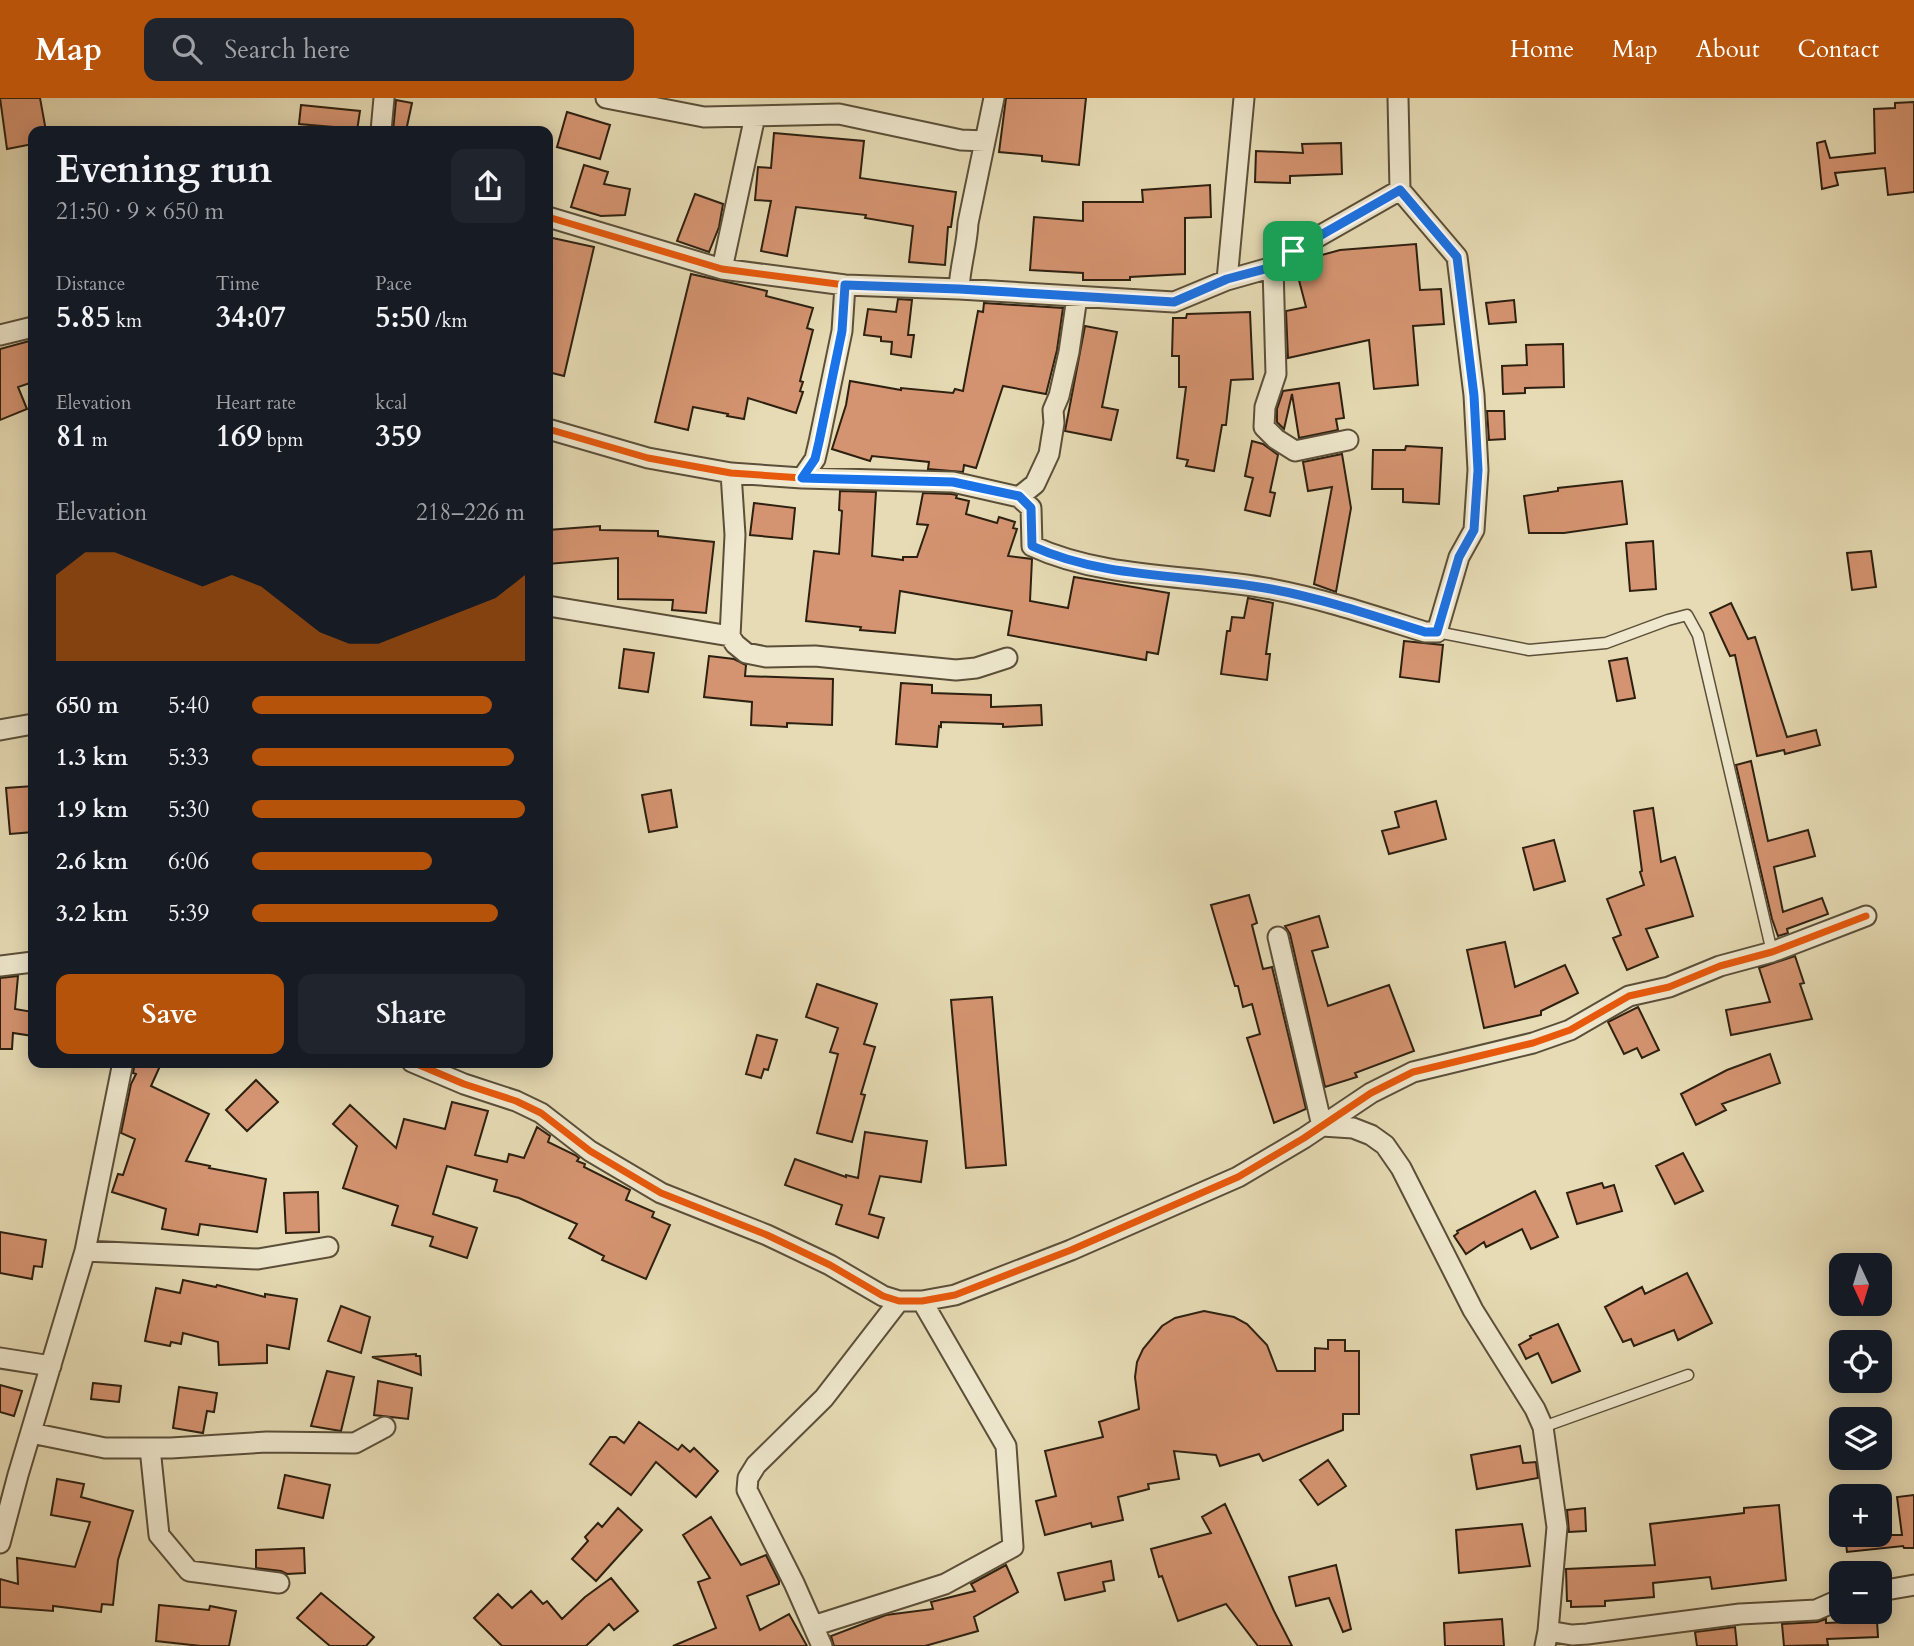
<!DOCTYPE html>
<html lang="en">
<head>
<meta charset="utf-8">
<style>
  :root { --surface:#171b24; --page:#20242c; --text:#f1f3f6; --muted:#9ea1a6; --accent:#b45309 }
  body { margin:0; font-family:Cardo,serif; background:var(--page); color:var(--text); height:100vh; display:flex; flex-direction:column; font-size:26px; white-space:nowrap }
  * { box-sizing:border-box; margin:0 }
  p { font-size:23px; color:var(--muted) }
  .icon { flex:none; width:38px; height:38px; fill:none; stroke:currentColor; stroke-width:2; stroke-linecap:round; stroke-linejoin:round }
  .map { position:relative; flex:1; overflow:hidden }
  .drawer { position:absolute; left:28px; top:28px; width:525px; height:942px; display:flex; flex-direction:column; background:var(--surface); border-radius:14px; box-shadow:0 4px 18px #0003 }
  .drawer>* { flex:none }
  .needle { width:46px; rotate:176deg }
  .tools { position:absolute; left:1829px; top:1155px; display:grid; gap:14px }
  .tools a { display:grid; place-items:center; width:63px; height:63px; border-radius:14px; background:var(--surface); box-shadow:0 4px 18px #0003; font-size:35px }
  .pin { position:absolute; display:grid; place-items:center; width:60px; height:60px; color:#fff; margin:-30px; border-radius:14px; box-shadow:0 4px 10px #0006 }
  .round { display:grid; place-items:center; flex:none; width:74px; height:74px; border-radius:14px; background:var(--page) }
  .summary { display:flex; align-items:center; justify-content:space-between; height:119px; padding:0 28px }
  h1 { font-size:38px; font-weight:800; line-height:52px }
  .metrics { display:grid; grid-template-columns:repeat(3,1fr); gap:10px; height:119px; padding:7px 28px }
  .metrics div { display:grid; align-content:center }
  .metrics b { font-size:30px; font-weight:800 }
  .metrics small { font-size:19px; font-weight:400 }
  .metrics p { font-size:19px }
  .chart { height:196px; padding:14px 28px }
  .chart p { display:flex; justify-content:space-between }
  .chart svg { width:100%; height:126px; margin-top:7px; fill:var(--accent); opacity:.7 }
  .button { display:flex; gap:14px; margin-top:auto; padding:14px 28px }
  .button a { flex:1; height:80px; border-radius:14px; background:var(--accent); color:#fff; font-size:28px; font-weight:800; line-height:80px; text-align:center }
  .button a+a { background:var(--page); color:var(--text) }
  ul { padding:0 28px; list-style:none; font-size:23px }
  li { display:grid; grid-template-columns:112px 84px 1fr; align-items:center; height:52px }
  li i { height:18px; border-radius:9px; background:var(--accent) }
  header { display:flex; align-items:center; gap:42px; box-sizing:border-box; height:98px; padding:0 35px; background:var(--accent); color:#fff }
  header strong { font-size:33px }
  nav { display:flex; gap:38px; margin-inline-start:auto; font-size:24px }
  .search { width:490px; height:63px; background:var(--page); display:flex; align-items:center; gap:18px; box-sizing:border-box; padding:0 24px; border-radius:14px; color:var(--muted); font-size:26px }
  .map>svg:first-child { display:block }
</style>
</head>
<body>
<header>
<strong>Map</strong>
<div class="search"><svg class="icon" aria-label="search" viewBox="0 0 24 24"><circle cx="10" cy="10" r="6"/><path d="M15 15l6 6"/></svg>Search here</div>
<nav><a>Home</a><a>Map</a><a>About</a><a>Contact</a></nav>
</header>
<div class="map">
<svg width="1914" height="1548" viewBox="0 0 1914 1548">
  <rect width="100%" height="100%" fill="#e6dbb4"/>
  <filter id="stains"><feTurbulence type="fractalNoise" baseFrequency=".00286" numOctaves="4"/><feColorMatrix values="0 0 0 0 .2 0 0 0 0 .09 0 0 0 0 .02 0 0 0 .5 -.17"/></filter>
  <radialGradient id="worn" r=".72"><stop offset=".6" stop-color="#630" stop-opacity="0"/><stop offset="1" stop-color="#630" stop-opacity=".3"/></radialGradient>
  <path fill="#d59471" stroke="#2d2010" stroke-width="2" d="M0,0H40L46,33H33V46L7,51Z
    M1006,0H1086L1079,67L1042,63V58L999,54Z
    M396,2L412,5L406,33H393Z
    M1914,4V94L1888,97L1885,70L1835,75L1838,87L1822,91L1817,45L1825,43L1830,60L1875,55L1874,11L1895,10V5Z
    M301,7L360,13L357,33H332L333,29L299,26Z
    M567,14L610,27L600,61L557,49Z
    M774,35L864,43L860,80L956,94L951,129H948L945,167L909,164L913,128L865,120L866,117L796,109L787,158L761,153L771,103L755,102L758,69L771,70Z
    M1341,45L1342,76L1290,78V85L1255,84L1256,53L1303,55L1302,46Z
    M584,67L608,74L604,86L630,91L625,117L601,118L571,109Z
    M1210,87L1211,119L1185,120V176L1130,179V182H1083V175L1030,172L1034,119L1083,123V104H1143L1142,92Z
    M695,96L723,106L719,129L709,154L677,143Z
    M548,139L594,149L564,278L548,274Z
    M1416,146L1420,192L1441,191L1444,226L1413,228L1418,287L1374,291L1369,242L1288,260L1286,213L1306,209L1295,167L1300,163L1340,152Z
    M691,176L767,193L766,198L813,210L807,230L813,232L800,283L803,284L800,293L803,294L796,315L748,300L744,321L727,318L728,316L693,309L688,332L655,324Z
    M898,201L912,202L908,237H914L911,259L891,256L892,244L881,243V239L864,237L868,211L896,214Z
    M1514,202L1516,224L1489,226L1486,205Z
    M984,205L1063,210L1057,252L1046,296L1003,288L976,370L964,367L963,374L928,371L929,364L872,358L870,363L832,351L846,307L850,283L901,292V290L953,295L955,291L963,293L978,213L983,214Z
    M1250,214L1253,281L1231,282L1226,327H1222L1214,373L1186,368L1188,362L1177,360L1186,289H1179V258H1172L1173,220H1186L1187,216Z
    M1085,228L1117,234L1102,309L1118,312L1111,342L1065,333Z
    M33,242V284L18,289L27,311L0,322V251Z
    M1563,246L1564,289L1525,290V295L1503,296L1502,268L1527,267L1526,247Z
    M1339,285L1344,320L1336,321L1338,332L1299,340L1292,296L1284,331L1277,324V311L1283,293Z
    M1487,313H1504L1505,341L1489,342Z
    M1252,343L1263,346L1278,357L1270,394L1275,395L1270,418L1245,412L1253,380L1245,378Z
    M1406,348L1442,350L1439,406L1403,404V391H1372L1373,352H1405Z
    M1342,356L1351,410L1336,494L1314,486L1332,389L1308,393L1303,364Z
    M1622,383L1627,426L1564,435H1529L1524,398L1558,393V390Z
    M840,393L876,394L872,458L903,462V459H917L928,427L917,426L923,395L951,396L957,397L956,400L969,403L966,416L997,425L999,419L1015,424L1013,430L1017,431L1008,458L1032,461L1030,503L1068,510L1074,479L1169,495L1158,556L1147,554L1146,562L1008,537L1012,513L900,493L895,535L860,532L861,529L806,523L814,453L839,456L842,413L839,412Z
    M754,405L795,410L792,441L750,437Z
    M600,428V432L658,433V438L714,444L706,515L672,512L673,502L618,501V460L548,466V432Z
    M1653,443L1656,491L1630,493L1626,445Z
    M1871,453L1876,489L1852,492L1847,455Z
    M1248,500L1273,505L1266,556H1270L1267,582L1221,576L1227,533H1230L1232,519L1244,520Z
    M1731,505L1748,541L1755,539L1787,639L1816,632L1820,647L1785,656L1784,652L1757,658L1735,557L1730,558L1710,515Z
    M1404,543L1443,547L1439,584L1400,579Z
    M624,551L654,555L648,594L619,590Z
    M709,558L734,561L746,567L745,578L833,581L832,627L787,625V629L751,627L752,604L704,599Z
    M1627,560L1635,600L1617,603L1609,563Z
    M901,585L932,587V595L991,597V609L1041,607L1042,627L1003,629V626L941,624V629L939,628L937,649L896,646Z
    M1751,663L1768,743L1808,732L1815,758L1774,769L1783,814L1822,800L1828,816L1787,831L1788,835L1778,838L1772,821L1736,667Z
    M33,688V734L10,736L6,690Z
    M671,692L677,729L649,734L642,697Z
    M1436,703L1446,741L1389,756L1382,733L1399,729L1395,714Z
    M1653,710L1661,764L1675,759L1693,818L1646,831L1658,859L1627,872L1613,840L1621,837L1607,801L1644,787L1640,774L1642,773L1634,713Z
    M1554,742L1565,783L1534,792L1523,750Z
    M1249,797L1257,825L1252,827L1263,871L1272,869L1306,1011L1274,1025L1247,940L1260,936L1252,906L1243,909L1238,888H1235L1211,807Z
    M1319,818L1328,849L1312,853L1328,908L1389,887L1414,953L1355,975L1357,979L1325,989L1290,836L1285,828Z
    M1505,844L1515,889L1565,867L1578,895L1541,913V917L1484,930L1467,852Z
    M1795,858L1804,885L1800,886L1812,921L1731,937L1726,912L1770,904L1759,870Z
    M18,878L15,911L33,914V938L13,935L12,951H0V880Z
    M817,886L877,906L864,946L875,949L861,996L865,997L852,1044L817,1035L838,956L830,954L838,930L806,919Z
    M992,899L1006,1067L966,1070L951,902Z
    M1638,909L1659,952L1642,960L1637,950L1624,956L1608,924Z
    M757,937L777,942L768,972L764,971L761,980L746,976Z
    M1770,956L1780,985L1722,1006L1726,1012L1696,1027L1681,996L1727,972Z
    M135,964H150L160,968L151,988L209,1016L186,1063L210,1068L209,1070L266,1081L257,1134L200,1126L198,1137L162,1131L166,1111L112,1094L118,1076L123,1077L135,1041L121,1035L131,986L136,976L133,975Z
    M256,982L278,1004L247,1033L226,1012Z
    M452,1004L488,1013L475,1057L507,1064L509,1056L524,1060L537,1029L550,1038L548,1044L575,1057L579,1060L577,1063L585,1066L584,1069L630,1092L626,1102L654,1114L652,1119L670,1127L646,1181L602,1162L604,1158L569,1140L577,1126L519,1100L494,1093L497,1082L447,1068L433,1116L477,1130L467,1160L430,1148L433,1139L392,1127L398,1108L343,1090L357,1048L333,1026L350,1007L396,1050L404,1021L445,1031Z
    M865,1034L927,1043L921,1084L880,1078L869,1116L884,1120L878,1140L836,1126L842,1107L785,1087L795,1061L846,1079V1077L858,1080Z
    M1683,1055L1703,1093L1675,1106L1656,1068Z
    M1602,1085L1604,1090L1614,1087L1622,1113L1577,1126L1567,1095Z
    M1535,1093L1558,1139L1531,1151L1522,1131L1486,1149L1484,1144L1466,1156L1454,1138L1458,1135L1457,1133Z
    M318,1094L319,1134L286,1135L284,1095Z
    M0,1134L46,1142L42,1169L34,1168L32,1181L0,1175Z
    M1687,1175L1712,1225L1678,1242L1674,1232L1634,1248L1631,1241L1623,1244L1605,1209L1642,1189L1645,1196Z
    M183,1182L216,1189L217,1187L265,1199V1196L297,1201L289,1251L267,1247V1265L219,1267L218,1244L183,1235L181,1246L171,1244L170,1248L145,1243L156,1190L180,1195Z
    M341,1208L370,1219L361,1255L328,1243Z
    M1204,1213L1234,1219L1247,1226L1267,1247L1277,1273H1315V1250L1328,1251V1242H1345V1253H1359V1316H1343V1332L1263,1363L1259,1356L1220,1368L1216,1357L1174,1353L1179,1381L1148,1386L1149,1391L1118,1399L1123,1422L1092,1429L1091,1425L1045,1437L1036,1403L1056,1398L1045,1353L1103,1339L1099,1324L1139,1311L1135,1279L1137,1264L1143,1251L1162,1228L1175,1220Z
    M1558,1226L1580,1273L1552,1285L1538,1255L1526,1261L1519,1247L1531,1240L1530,1238Z
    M416,1256V1258H420L421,1277L372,1259Z
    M327,1273L354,1279L341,1333L311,1328Z
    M378,1283L412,1290L408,1321L374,1317Z
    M93,1285L121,1288L119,1304L91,1301Z
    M0,1287L22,1293L14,1318L0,1314Z
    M179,1289L217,1295L214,1314L207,1313L203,1335L173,1330Z
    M639,1324L678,1352L682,1347L690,1354L694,1350L718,1373L696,1399L656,1364L631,1397L590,1366L610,1339H616L624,1345Z
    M1520,1348L1523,1365L1536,1364L1538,1380L1477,1391L1471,1357Z
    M1328,1362L1346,1388L1318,1407L1300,1382Z
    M285,1377L330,1387L323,1420L278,1410Z
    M57,1381L84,1386L81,1399L133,1413L118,1462L113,1507L102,1506L101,1514L53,1508V1513L0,1509V1481L18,1486L17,1460L75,1469L90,1424L51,1417Z
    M1914,1397V1450H1904L1903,1448L1847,1454L1845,1437H1902L1897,1399Z
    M1225,1406L1274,1513L1292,1548H1258L1226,1506L1178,1523L1162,1478L1159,1479L1151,1451L1211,1435L1202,1419Z
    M1779,1407L1786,1482L1712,1491L1710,1479L1653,1485L1654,1499L1605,1503V1508L1571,1509V1503H1567L1566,1471L1655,1467L1650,1426L1744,1415V1410Z
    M618,1410L642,1432L596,1483L572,1461L588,1443L585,1439L598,1425L602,1429Z
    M1585,1410L1586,1433L1569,1434L1567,1412Z
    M711,1419L741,1467L766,1457L779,1483V1486L747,1498L760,1532L789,1516L807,1548H673L716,1530L698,1484L710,1480L683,1437Z
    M1522,1426L1530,1468L1459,1475L1456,1432Z
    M304,1450L305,1475L287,1476L281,1473L256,1470V1452Z
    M1111,1463L1114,1482L1103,1484L1105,1493L1065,1502L1058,1475Z
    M1006,1467L1018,1494L974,1519L978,1533L925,1548H834L831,1538L886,1517L933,1511L931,1504L975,1493L971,1486Z
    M1336,1467L1351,1531L1343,1534L1329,1500L1296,1508L1289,1479Z
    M611,1480L638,1513L614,1532L609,1526L586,1548H502L474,1520L498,1496L512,1510L531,1493L543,1506L547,1503L562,1521L585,1499Z
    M321,1495L374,1539L366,1548H330L297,1520Z
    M159,1507L209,1512L210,1508L236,1513L229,1548H201L156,1543Z
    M1502,1521L1504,1548H1445L1444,1525Z
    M1826,1521V1525L1877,1523L1878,1539L1827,1541L1828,1547L1784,1548L1782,1526L1817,1524Z
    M1735,1529L1737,1548H1697L1695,1534Z"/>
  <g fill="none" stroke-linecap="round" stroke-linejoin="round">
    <defs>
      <path id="lane" d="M1437,534L1529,552L1606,545L1668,522L1687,517L1698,537L1772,854
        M1543,1329L1688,1277"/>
      <path id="street" d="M606,0L704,19L839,16L961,42L985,43
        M1398,0L1400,92
        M381,33L384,0
        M548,119L722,171L845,187L959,191L1174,204L1227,182L1273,169L1293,153L1400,92L1457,159L1474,297L1478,372L1474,432L1459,459L1437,534H1425C1374,518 1324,501 1271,491C1192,476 1106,482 1032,448L1031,410L1019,399L953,384L802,380L731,375L648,360L548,331
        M1273,169L1276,276L1265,309L1264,329L1276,341L1295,353L1348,342
        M722,171L755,18
        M1227,182L1244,0
        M959,191C960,168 967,148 968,125L994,0
        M0,237L33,229
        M731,375L735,437L730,538L735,546L746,555L766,559L815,558L956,572L976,570L1007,560
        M802,380L815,361L819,344L842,233L845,187
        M1019,399L1035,386L1049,356L1054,325L1053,312L1059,298L1069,254L1077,199
        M548,508L730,538
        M0,632L33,626
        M1278,839L1322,1028
        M0,868L33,864
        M412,964L464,986L516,1003L541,1015L590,1053L661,1095L767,1137L830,1167L883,1198L899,1203H922L955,1197L1071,1152L1238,1079L1304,1040L1371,995L1413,974L1533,945L1570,932L1629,898L1669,889L1720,868L1772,854L1866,818
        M1322,1028L1353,1030L1371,1037L1385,1047L1401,1070L1473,1212L1535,1311L1543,1329L1557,1429L1548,1533L1545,1548
        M85,1153L258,1161L328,1149
        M0,1260L51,1268
        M31,1335L105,1350H171L267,1344L355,1345L385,1329
        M150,1350L159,1437L189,1473L279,1485
        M0,1445L18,1377L85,1153L123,964
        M1880,1493L1914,1487
        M813,1528L945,1486L1013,1449L1006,1348L922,1203
        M1548,1533L1572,1537L1587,1536L1740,1516L1816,1512L1841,1501
        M822,1548L794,1485L747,1392L748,1380L756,1367L824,1300L899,1203"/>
    </defs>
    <use href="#lane" stroke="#5b4f39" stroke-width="13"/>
    <use href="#street" stroke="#5b4f39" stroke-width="23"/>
    <use href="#lane" stroke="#efe8ce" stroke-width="10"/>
    <use href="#street" stroke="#efe8ce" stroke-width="19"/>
    <defs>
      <path id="cycleway" d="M548,119L722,171L845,187L959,191L1174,204L1227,182L1273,169L1293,153L1400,92L1457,159L1474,297L1478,372L1474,432L1459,459L1437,534H1425C1374,518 1324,501 1271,491C1192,476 1106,482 1032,448L1031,410L1019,399L953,384L802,380L731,375L648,360L548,331
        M412,964L464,986L516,1003L541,1015L590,1053L661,1095L767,1137L830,1167L883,1198L899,1203H922L955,1197L1071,1152L1238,1079L1304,1040L1371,995L1413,974L1533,945L1570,932L1629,898L1669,889L1720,868L1772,854L1866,818"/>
    </defs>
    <use href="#cycleway" stroke="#efe8ce" stroke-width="11"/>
    <use href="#cycleway" stroke="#e8590c" stroke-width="7"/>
  </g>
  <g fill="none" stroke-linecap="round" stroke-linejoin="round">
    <defs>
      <path id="route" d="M1400,92L1457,159L1474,298L1478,372L1474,432L1459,459L1437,534H1425C1374,518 1324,501 1271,491C1192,476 1106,482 1032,448L1031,410L1019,398L953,384L802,380L815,361L819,344L842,233L845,187L959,191L1174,204L1227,181L1272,169L1293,153Z"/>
    </defs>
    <use href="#route" stroke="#fff" stroke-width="14"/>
    <use href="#route" stroke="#1a73e8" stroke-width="9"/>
  </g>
  <rect width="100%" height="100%" filter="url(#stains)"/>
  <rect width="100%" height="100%" fill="url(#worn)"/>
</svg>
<div class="tools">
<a><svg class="needle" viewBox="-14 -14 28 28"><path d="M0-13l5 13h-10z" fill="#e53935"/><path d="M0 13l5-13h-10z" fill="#9ea1a6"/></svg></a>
<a><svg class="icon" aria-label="locate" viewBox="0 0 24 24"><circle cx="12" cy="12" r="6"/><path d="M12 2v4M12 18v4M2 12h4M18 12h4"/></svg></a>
<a><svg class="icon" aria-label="layers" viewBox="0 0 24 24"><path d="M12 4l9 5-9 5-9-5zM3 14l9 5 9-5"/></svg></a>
<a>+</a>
<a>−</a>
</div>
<div class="pin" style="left:1293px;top:153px;background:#1e9e55"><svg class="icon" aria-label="arrive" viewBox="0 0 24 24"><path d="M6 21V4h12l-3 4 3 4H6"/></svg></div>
<section class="drawer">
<div class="summary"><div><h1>Evening run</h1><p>21:50 · 9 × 650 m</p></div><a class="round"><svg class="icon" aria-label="share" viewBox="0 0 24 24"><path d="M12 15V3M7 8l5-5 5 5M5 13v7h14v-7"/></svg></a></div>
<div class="metrics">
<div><p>Distance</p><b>5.85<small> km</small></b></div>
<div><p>Time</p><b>34:07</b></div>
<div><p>Pace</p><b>5:50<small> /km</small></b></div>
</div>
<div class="metrics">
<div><p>Elevation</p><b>81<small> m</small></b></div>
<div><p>Heart rate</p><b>169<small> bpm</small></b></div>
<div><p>kcal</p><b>359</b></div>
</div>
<div class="chart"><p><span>Elevation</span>218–226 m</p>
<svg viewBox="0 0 160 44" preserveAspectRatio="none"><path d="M0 44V14L10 6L20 6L30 10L40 14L50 18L60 14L70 18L80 26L90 34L100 38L110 38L120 34L130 30L140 26L150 22L160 14V44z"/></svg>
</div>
<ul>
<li><b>650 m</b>5:40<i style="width:88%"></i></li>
<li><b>1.3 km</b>5:33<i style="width:96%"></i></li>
<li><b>1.9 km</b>5:30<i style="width:100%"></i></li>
<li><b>2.6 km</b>6:06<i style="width:66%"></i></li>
<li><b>3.2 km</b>5:39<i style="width:90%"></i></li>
</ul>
<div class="button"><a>Save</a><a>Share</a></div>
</section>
</div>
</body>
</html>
